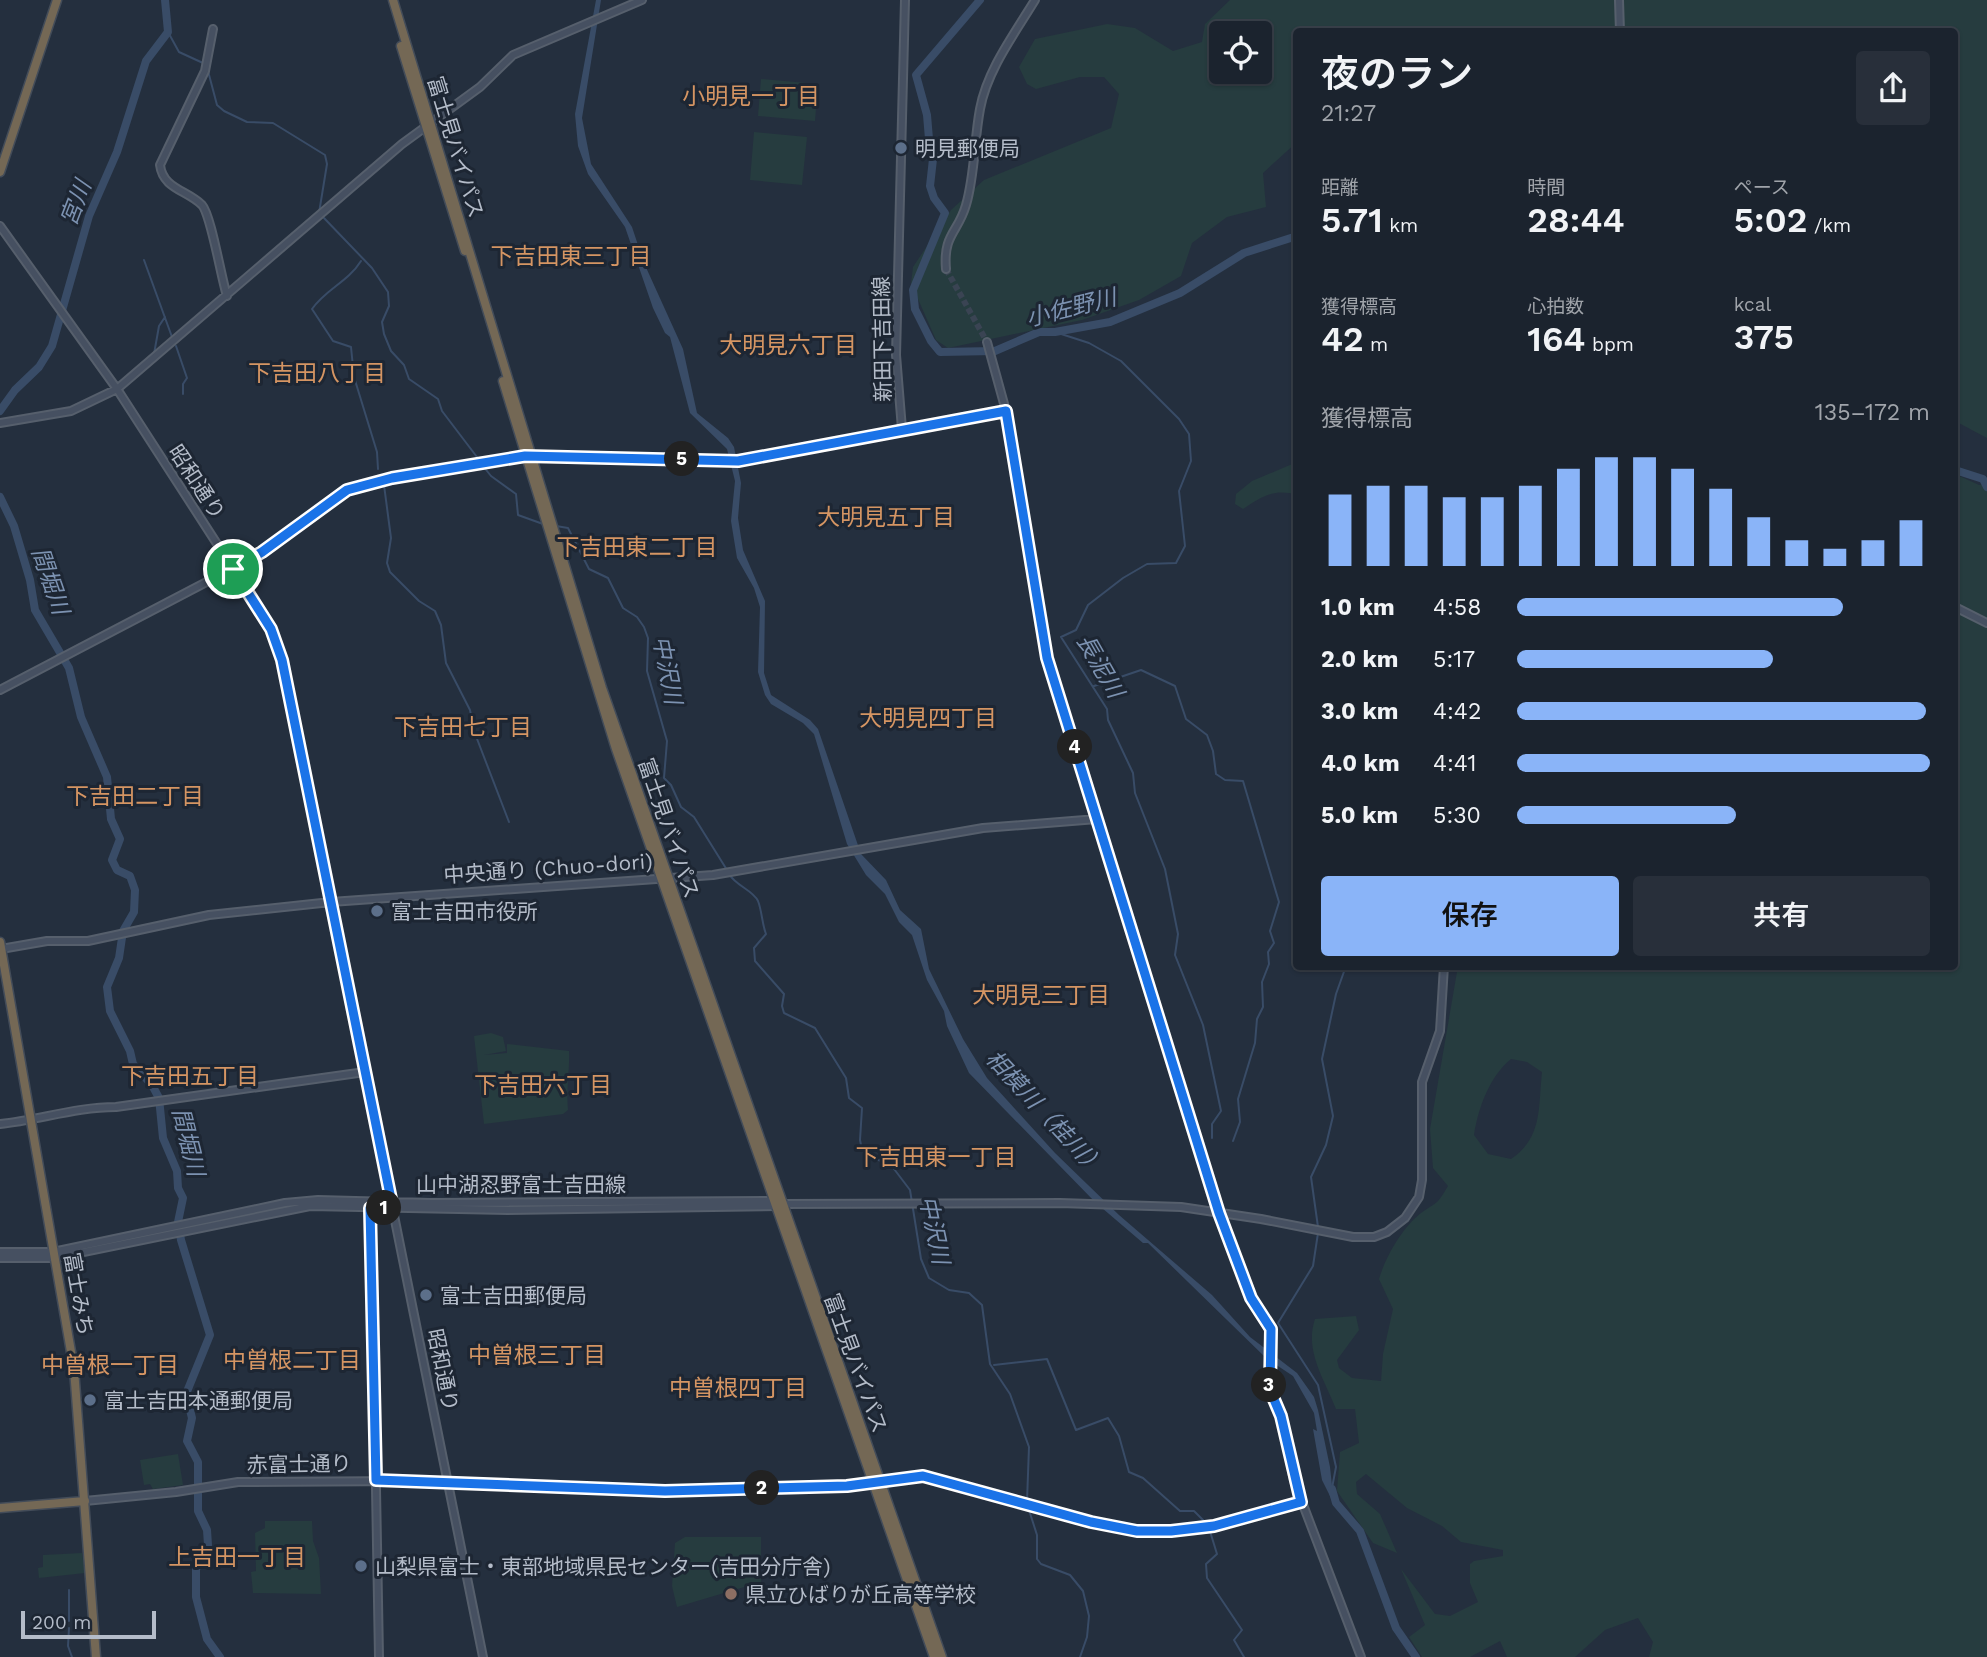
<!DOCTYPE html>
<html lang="ja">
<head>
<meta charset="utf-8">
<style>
  :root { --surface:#1b232e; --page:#282f3a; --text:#f1f3f6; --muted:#a0a4aa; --line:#39404a; --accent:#8ab4f8 }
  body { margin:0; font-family:"Work Sans","Noto Sans JP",sans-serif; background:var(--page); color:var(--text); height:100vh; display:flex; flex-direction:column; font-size:26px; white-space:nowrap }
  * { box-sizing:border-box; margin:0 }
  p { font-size:23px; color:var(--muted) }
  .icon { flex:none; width:38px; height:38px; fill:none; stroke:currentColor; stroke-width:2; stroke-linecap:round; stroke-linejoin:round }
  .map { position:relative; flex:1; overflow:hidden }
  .details { position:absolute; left:1293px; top:28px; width:665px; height:942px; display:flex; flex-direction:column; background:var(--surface); border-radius:7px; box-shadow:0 2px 5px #0004,0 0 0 2px var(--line) }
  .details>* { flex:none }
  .controls { position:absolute; left:1209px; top:21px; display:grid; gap:14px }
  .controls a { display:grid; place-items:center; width:63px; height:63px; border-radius:7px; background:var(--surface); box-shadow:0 2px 5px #0004,0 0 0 2px var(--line); font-size:35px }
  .scale { position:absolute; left:21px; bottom:18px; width:135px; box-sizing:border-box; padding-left:7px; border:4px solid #b4bcc9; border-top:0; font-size:19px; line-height:24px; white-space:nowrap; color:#b4bcc9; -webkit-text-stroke:5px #1d2633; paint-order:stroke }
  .pin { position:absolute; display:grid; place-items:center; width:60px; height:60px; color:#fff; margin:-30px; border:4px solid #fff; border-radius:50%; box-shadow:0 2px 7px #0007 }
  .km { position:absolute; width:35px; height:35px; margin:-18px; border-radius:50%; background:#222; color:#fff; font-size:19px; line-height:35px; text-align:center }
  .round { display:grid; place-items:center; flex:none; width:74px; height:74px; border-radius:7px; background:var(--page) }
  .summary { display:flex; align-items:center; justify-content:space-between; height:119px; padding:0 28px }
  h1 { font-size:38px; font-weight:600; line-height:52px }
  .stats { display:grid; grid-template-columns:repeat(3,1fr); gap:10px; height:119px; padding:7px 28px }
  .stats div { display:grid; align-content:center }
  .stats b { font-size:35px; font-weight:600 }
  .stats small { font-size:19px; font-weight:400 }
  .stats p { font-size:19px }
  .chart { height:196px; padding:14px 28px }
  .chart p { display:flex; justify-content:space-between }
  .chart svg { width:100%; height:126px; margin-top:7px; stroke:var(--accent); stroke-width:6 }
  .cta { display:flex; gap:14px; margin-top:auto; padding:14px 28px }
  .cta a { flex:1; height:80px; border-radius:7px; background:var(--accent); color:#111; font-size:28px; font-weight:600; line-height:80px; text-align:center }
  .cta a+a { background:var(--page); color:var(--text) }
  ul { padding:0 28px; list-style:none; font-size:23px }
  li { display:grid; grid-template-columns:112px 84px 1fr; align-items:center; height:52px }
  li i { height:18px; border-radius:9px; background:var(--accent) }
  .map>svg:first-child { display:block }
</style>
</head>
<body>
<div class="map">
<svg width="1987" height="1657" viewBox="0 0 1987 1657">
  <rect width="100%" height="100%" fill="#242f3e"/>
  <path fill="#263c3f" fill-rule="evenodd" d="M1230,0H1987V438L1955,421V32H1297V142L1263,173L1266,207L1227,217L1192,243L1181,276L1139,300L1082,320L948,348L936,340L911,283L913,267L951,210L984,180L1111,128L1119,94L1104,77H1080L1036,89L1027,84L1019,67L1035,39L1107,24L1135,28L1173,51L1202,42L1205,24ZM1222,33H1260V72H1222Z
    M761,79L818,84L815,121L758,116Z
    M754,132L807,137L802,185L750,180Z
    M1297,462V495C1274,488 1261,497 1243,509L1235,504L1236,494L1252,481Z
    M1955,474L1979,485L1987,484V1657H1649L1653,1642L1638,1618L1605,1630L1575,1657H1507L1500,1641L1470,1657H1422L1409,1637L1425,1625L1401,1569L1435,1614L1450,1616L1478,1602L1470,1583V1564L1474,1561L1503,1556V1550L1461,1542L1442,1526L1407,1508L1366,1474L1356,1482L1357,1494L1380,1514L1397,1553L1373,1543L1337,1491L1340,1452L1359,1443L1355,1409H1336C1325,1380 1304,1351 1315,1319L1356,1316L1359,1330L1337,1360L1339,1368L1352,1378L1381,1381L1383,1354L1393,1309L1379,1279C1386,1256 1402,1228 1421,1213C1438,1201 1436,1206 1448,1186L1433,1168L1430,1129L1458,966H1955ZM1511,1059L1527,1062L1542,1072C1538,1108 1543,1137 1511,1159L1488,1154L1474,1135C1478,1109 1489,1077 1511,1059Z
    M491,1033L503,1037L506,1051L484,1055L507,1053V1044L569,1051C570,1067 566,1090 568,1110L563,1114L484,1124L474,1036Z
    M178,1454L183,1485L153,1489L150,1484L144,1485L140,1460Z
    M265,1521H312L313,1541L319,1558L321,1594L253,1593L251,1572L256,1571L255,1533L265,1528Z
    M685,1537H761V1582L677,1607L672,1586L675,1543Z
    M82,1553L85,1573L39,1578L38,1568L43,1567V1555Z"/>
  <path fill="#394c67" d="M596,0H601L582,118L591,164L632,227L644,263L683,349L697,413L728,438L734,447L741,483L738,518L743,550L765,601L764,673L771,695L810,720L818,729L861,854L886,880L900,910L921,929L929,969L963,1039L987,1078L1055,1153L1119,1215L1212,1295L1250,1337L1297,1373L1314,1397L1318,1410L1330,1467L1334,1504L1322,1480L1313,1429L1317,1431L1314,1413L1293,1376L1266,1358L1148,1243H1143L1095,1202L969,1073L947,1026L944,1011L927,980L912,935L899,922L885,894L866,875L847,844L814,734L803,723L771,704L765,695L758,672L760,607L754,588L737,558L731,521L735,481L727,449L690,413L670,337L665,333L653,308L625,227L588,174L578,146L575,114Z"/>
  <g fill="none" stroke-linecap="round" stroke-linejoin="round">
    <path stroke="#394c67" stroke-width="2" d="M168,32L179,52L203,63
      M208,71L217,105L224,111L247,122L273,123L325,155L327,164L319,213
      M323,217L372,268L388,292L389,306L382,322L384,334L391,351L404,365L409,379L438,399L442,411L480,461
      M144,260L172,337
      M361,261C348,282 326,289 312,309L333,341L351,347L354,377L377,452L378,469
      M1055,332L1089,343L1121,361L1179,419L1189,434L1191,461L1179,491L1185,546L1176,563L1147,564L1123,578L1088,605L1076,630L1061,637L1107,709L1108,720L1133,773L1135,793L1165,869L1178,934L1175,955L1203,1025L1221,1111L1212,1124V1138
      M176,346L187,378L183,384V394
      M154,354L159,326L165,317
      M483,466L491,476L516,494L518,515L543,524
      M384,485L391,538L387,563L390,572L419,601L435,611L441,625L446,663L470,710L474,731L509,822
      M556,526L568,528L589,569L608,578L623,608L637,617L644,627L648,638L647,671L667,741L664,778L671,785L681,807L694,817L727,870
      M1094,686L1141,670L1175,686L1186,719L1207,735L1213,751L1216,774L1225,780L1243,781L1279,902L1270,931L1274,943L1268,952L1269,964L1262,982L1263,1007L1257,1019L1255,1043L1238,1099L1240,1122L1233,1141
      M729,874C736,886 753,890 758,901C762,911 762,924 766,934L754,948L755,961L784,994L782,1006L784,1013L815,1028L846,1078L849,1098L862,1108L860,1140L862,1150L866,1155L891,1165L910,1190L921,1259L929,1278L949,1290L969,1293L982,1305L990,1364L1010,1394L1029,1447L1027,1501
      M1318,1227L1311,1177L1326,1145L1333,1116L1322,1059L1336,994L1346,966
      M1318,1233L1313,1266L1278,1323L1318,1385L1336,1467L1332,1488
      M994,1365L1047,1359L1076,1430L1108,1418L1119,1436L1129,1472L1143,1478L1180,1511H1194L1206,1523
      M1028,1507L1037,1535V1559L1041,1564L1070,1575L1083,1591L1089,1616L1087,1637L1080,1657
      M1209,1528L1217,1554L1206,1564L1207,1578L1242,1630L1234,1640L1244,1657
      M69,1621V1590
      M69,1628L68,1646L72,1657"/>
    <path stroke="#394c67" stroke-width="8" d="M980,0L916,75L927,115L929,139L934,150L930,186L934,198L945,213L913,290L915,309L931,341L940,352L995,351L1039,332H1055L1110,322L1180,293L1244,253L1297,236
      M0,411L15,390L39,367L52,346L89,216L117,152L146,61L168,32L165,0
      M1955,470L1983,479L1987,487
      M0,497L14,526L30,580L35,610L69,668L81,717L107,777L111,819L120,839L112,860L117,870L130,876L135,890L134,912L123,931L119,958L107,987L110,1011L130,1051L133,1064L152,1085L159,1098L163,1138L177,1171L178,1188L183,1198L178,1222L181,1240L210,1335L186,1394L192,1418L187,1441L198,1462V1511L207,1530L208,1545L196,1569V1597L207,1639L220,1657
      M1332,1489L1336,1503L1360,1531L1396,1628L1416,1657"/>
    <path stroke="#3a4453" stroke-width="6" stroke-dasharray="6 3" stroke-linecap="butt" d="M946,269L987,342"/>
    <defs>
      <path id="secondary" d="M1619,0L1620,32
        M213,29L205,71L160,165C163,189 187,190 202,205C211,215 221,277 227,296
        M0,226L117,389L263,615L280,650L483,1657
        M946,269C943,234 958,233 966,205C975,174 974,141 980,109C987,70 1015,33 1035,0
        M987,342L1006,411L1047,658L1219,1213L1251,1298L1271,1329L1268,1379L1281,1416L1294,1481L1361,1657
        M0,423L71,411L117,389L402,144L480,87L513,55L642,0
        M902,429L896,355L905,0
        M1955,607L1987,623
        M0,690L262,553L347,490L392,478L525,456L738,461L1006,411
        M1,949L47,941H88L209,915L331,902L713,875L983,828L1097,819
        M0,1124C39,1120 76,1107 116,1107L365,1072
        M371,1208L379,1657
        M0,1252H53L285,1203L318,1200L431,1203L774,1201L782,1204L1060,1203L1181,1207L1261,1219L1353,1237H1374L1387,1232L1405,1218L1419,1197L1422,1180V1082L1440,1031L1444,966
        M0,1258H54L310,1206L508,1210L780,1206
        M85,1501L176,1492L238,1482L406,1481L665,1491L847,1486L923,1476L1091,1522L1137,1531H1171L1214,1526L1301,1501"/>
      <path id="highway" d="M393,0L602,688L942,1657
        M401,46L465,251
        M0,172L57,0
        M503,381L616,749L934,1657
        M0,942L74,1369L96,1657
        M0,1508L85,1501"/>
    </defs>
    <use href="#secondary" stroke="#565f6c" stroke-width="10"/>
    <use href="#highway" stroke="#434c59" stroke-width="11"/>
    <use href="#secondary" stroke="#465061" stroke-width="6"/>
    <use href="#highway" stroke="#746855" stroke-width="8"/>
  </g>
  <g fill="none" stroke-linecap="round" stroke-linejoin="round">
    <defs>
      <path id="route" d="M1006,411L1047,658L1219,1213L1251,1298L1271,1329L1270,1390L1281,1416L1301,1502L1214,1526L1171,1531H1137L1091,1522L923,1476L847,1486L665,1491L376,1480L370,1208L393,1209L282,660L271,629L233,569L262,552L347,490L392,478L525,456L738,461Z"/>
    </defs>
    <use href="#route" stroke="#fff" stroke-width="14"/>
    <use href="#route" stroke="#1a73e8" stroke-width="9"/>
  </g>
  <g fill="#5c6f8a" stroke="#1d2633" stroke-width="2.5">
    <circle cx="901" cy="148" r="7"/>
    <circle cx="377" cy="911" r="7"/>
    <circle cx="426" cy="1295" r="7"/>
    <circle cx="90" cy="1400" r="7"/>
    <circle cx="361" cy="1566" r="7"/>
  </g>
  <circle fill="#8d6e63" stroke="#1d2633" stroke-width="2.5" cx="731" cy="1594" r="7"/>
  <g text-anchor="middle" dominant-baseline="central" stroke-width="6" stroke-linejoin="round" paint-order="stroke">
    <g font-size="21" fill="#b4bcc9" stroke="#1d2633">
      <text transform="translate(456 147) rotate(73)">富士見バイパス</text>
      <text transform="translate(882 339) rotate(-91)">新田下吉田線</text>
      <text transform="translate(197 482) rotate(57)">昭和通り</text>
      <text transform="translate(669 828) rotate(71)">富士見バイパス</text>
      <text transform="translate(548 868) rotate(-4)">中央通り (Chuo-dori)</text>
      <text x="521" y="1184">山中湖忍野富士吉田線</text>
      <text transform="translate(79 1294) rotate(80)">富士みち</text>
      <text transform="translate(856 1363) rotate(70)">富士見バイパス</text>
      <text transform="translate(443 1370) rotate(79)">昭和通り</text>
      <text transform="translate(299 1464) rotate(-1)">赤富士通り</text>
    </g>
    <g font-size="21" fill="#b4bcc9" stroke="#1d2633" text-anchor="start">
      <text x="915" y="148">明見郵便局</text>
      <text x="391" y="911">富士吉田市役所</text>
      <text x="440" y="1295">富士吉田郵便局</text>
      <text x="104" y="1400">富士吉田本通郵便局</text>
      <text x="375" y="1566">山梨県富士・東部地域県民センター(吉田分庁舎)</text>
      <text x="745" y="1594">県立ひばりが丘高等学校</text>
    </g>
    <g font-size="23" fill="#d59563" stroke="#1d2633">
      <text x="751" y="96">小明見一丁目</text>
      <text x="571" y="256">下吉田東三丁目</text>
      <text x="788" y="345">大明見六丁目</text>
      <text x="317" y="373">下吉田八丁目</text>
      <text x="886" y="517">大明見五丁目</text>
      <text x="637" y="547">下吉田東二丁目</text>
      <text x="928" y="718">大明見四丁目</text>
      <text x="463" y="727">下吉田七丁目</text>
      <text x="135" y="796">下吉田二丁目</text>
      <text x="1041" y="995">大明見三丁目</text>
      <text x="190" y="1076">下吉田五丁目</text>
      <text x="543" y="1085">下吉田六丁目</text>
      <text x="936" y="1157">下吉田東一丁目</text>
      <text x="537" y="1355">中曽根三丁目</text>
      <text x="292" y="1360">中曽根二丁目</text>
      <text x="110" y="1365">中曽根一丁目</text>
      <text x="738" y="1388">中曽根四丁目</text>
      <text x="237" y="1557">上吉田一丁目</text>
    </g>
    <g font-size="23" font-style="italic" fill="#7c92b1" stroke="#1d2633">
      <text transform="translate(76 203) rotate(-69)">宮川</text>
      <text transform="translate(1071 308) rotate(-14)">小佐野川</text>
      <text transform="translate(50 581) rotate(71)">間堀川</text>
      <text transform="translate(1100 666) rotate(60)">長泥川</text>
      <text transform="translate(667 670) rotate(79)">中沢川</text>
      <text transform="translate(1045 1113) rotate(47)">相模川（桂川）</text>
      <text transform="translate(188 1142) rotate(76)">間堀川</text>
      <text transform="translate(934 1230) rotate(78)">中沢川</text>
    </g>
  </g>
</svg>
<div class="controls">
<a><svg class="icon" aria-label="locate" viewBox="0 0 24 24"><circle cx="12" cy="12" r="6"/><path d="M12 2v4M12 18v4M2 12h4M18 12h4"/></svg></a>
</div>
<div class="scale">200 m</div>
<div class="pin" style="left:233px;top:569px;background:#1e9e55"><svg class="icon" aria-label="arrive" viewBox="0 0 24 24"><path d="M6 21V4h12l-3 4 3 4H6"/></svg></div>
<b class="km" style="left:384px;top:1208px">1</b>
<b class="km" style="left:762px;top:1488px">2</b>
<b class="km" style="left:1269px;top:1385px">3</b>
<b class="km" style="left:1075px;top:747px">4</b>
<b class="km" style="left:682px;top:459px">5</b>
<section class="details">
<div class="summary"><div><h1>夜のラン</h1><p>21:27</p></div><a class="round"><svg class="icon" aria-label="share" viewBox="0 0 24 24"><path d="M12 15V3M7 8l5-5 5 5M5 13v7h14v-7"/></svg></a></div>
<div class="stats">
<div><p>距離</p><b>5.71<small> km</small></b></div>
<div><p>時間</p><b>28:44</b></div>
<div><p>ペース</p><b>5:02<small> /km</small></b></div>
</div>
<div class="stats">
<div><p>獲得標高</p><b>42<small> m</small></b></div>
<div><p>心拍数</p><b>164<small> bpm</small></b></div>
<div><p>kcal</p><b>375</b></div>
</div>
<div class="chart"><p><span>獲得標高</span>135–172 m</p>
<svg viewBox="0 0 160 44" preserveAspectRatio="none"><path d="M5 44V19M15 44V16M25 44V16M35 44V20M45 44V20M55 44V16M65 44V10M75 44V6M85 44V6M95 44V10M105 44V17M115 44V27M125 44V35M135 44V38M145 44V35M155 44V28"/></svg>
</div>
<ul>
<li><b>1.0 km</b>4:58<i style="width:79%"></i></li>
<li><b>2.0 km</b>5:17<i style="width:62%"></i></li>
<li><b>3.0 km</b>4:42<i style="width:99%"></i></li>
<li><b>4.0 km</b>4:41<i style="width:100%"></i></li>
<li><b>5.0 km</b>5:30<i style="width:53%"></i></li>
</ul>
<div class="cta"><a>保存</a><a>共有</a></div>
</section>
</div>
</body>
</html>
